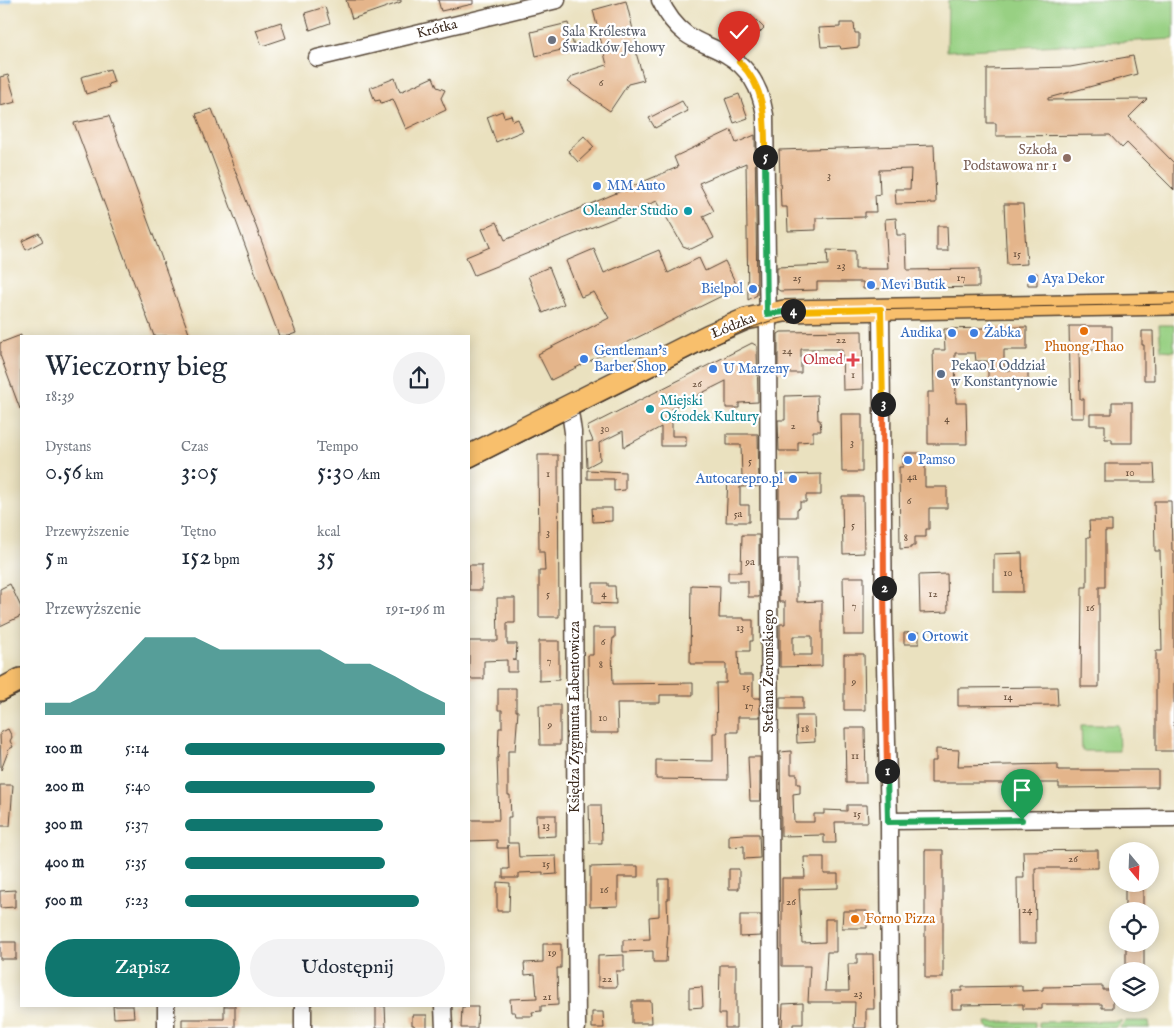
<!DOCTYPE html>
<html lang="pl">
<head>
<meta charset="utf-8">
<style>
  :root { --surface:#fff; --page:#f2f2f3; --text:#1f2937; --muted:#747a83; --accent:#0f766e }
  body { margin:0; font-family:"IM FELL English",serif; background:var(--page); color:var(--text); height:100vh; display:flex; flex-direction:column; font-size:19px; white-space:nowrap }
  * { box-sizing:border-box; margin:0 }
  p { font-size:16px; color:var(--muted) }
  .icon { flex:none; width:28px; height:28px; fill:none; stroke:currentColor; stroke-width:2; stroke-linecap:round; stroke-linejoin:round }
  .map { position:relative; flex:1; overflow:hidden }
  .sheet { position:absolute; left:20px; top:335px; width:450px; height:672px; display:flex; flex-direction:column; background:var(--surface); border-radius:0px; box-shadow:0 2px 12px #0003 }
  .sheet>* { flex:none }
  .needle { width:32px; rotate:161deg }
  .tools { position:absolute; left:1109px; top:842px; display:grid; gap:10px }
  .tools a { display:grid; place-items:center; width:50px; height:50px; border-radius:50%; background:var(--surface); box-shadow:0 2px 12px #0003; font-size:25px }
  .pin { position:absolute; display:grid; place-items:center; width:42px; height:42px; color:#fff; margin:-51px -21px; border-radius:50% 50% 50% 0; rotate:-45deg; box-shadow:0 0 5px #0007 }
  .pin .icon { rotate:45deg }
  .km { position:absolute; width:25px; height:25px; margin:-12px; border-radius:50%; background:#222; color:#fff; font-size:14px; line-height:25px; text-align:center }
  .round { display:grid; place-items:center; flex:none; width:52px; height:52px; border-radius:26px; background:var(--page) }
  .headline { display:flex; align-items:center; justify-content:space-between; height:85px; padding:0 25px }
  h1 { font-size:28px; font-weight:600; line-height:38px }
  .metrics { display:grid; grid-template-columns:repeat(3,1fr); gap:8px; height:85px; padding:5px 25px }
  .metrics div { display:grid; align-content:center }
  .metrics b { font-size:25px; font-weight:600 }
  .metrics small { font-size:14px; font-weight:400 }
  .metrics p { font-size:14px }
  .chart { height:140px; padding:10px 25px }
  .chart p { display:flex; justify-content:space-between }
  .chart svg { width:100%; height:90px; margin-top:5px; fill:var(--accent); opacity:.7 }
  .button { display:flex; gap:10px; margin-top:auto; padding:10px 25px }
  .button a { flex:1; height:58px; border-radius:30px; background:var(--accent); color:#fff; font-size:20px; font-weight:600; line-height:58px; text-align:center }
  .button a+a { background:var(--page); color:var(--text) }
  ul { padding:0 25px; list-style:none; font-size:16px }
  li { display:grid; grid-template-columns:80px 60px 1fr; align-items:center; height:38px }
  li i { height:12px; border-radius:6px; background:var(--accent) }
  .map>svg:first-child { display:block }
</style>
</head>
<body>
<div class="map">
<svg width="1174" height="1028" viewBox="0 0 1174 1028">
  <rect width="100%" height="100%" fill="#fff"/>
  <filter id="ink" filterUnits="userSpaceOnUse"><feTurbulence type="fractalNoise" baseFrequency=".02" numOctaves="2"/><feDisplacementMap in="SourceGraphic" scale="10" xChannelSelector="R" yChannelSelector="G"/><feConvolveMatrix kernelMatrix="1 2 1 2 8 2 1 2 1" color-interpolation-filters="sRGB"/></filter>
  <filter id="wash" filterUnits="userSpaceOnUse"><feTurbulence type="fractalNoise" baseFrequency=".0096" numOctaves="4" result="noise"/><feDisplacementMap in="SourceGraphic" scale="20" xChannelSelector="R" yChannelSelector="G"/><feGaussianBlur stdDeviation="1.12" result="paint"/><feColorMatrix in="noise" values="0 0 0 0 0 0 0 0 0 0 0 0 0 0 0 0 0 1.4 0 .05"/><feComposite in="paint" operator="in"/></filter>
  <g filter="url(#wash)">
    <rect width="100%" height="100%" fill="#eae1bf"/>
    <path fill="#98d083" stroke="#6a7d50" d="M948,0H1174V39L947,51Z
      M1159,325H1174V351L1161,350Z
      M1081,725H1118L1119,751H1082Z
      M1122,1021L1115,1028H1039V1022Z
      M1126,1021H1149L1150,1028H1119Z
      M986,1022H1035V1028H989L987,1026Z"/>
    <g fill="none" stroke-linecap="round" stroke-linejoin="round">
      <path stroke="#78bcef" stroke-width="4" d="M0,3L10,0"/>
    </g>
    <g id="blocks">
      <path fill="#e4b58b" fill-rule="evenodd" d="M346,0H401V2L352,19Z
        M438,0H473V4L441,11Z
        M626,1L637,46H634L644,80L628,84L610,111L568,82L573,76L607,65L593,10Z
        M325,7L330,23L310,30L305,13Z
        M751,15L764,28L743,49L730,36Z
        M281,22L286,38L262,46L256,30Z
        M568,23L574,47L536,56L531,32Z
        M840,23H854L855,33H859V47L841,49L840,46L821,47L819,28L840,27Z
        M1133,56L1137,74L1048,98V100L1147,99L1129,117L1174,163V190L1127,143L1122,148L1110,135L996,136V123H987V69L1070,67Z
        M110,69L114,82L108,84L109,87L86,94L81,77Z
        M8,75L16,102L0,106V77Z
        M433,77L437,87L445,90L441,98L446,110L406,129L393,99L381,103L380,100L375,101L370,88L395,78L400,92Z
        M739,94L748,118L734,123L725,99Z
        M682,101L688,111L655,128L649,118Z
        M212,109L296,333L288,336H279L196,114Z
        M502,111L504,117L511,115L513,121L518,119L523,131L496,142L487,117Z
        M109,116L158,248L190,336H154L74,123Z
        M731,130L736,143L755,135L757,295L748,300L746,163L699,183L714,211L703,216L714,238L691,249L683,246L657,201L474,275L466,257L490,247L482,229L497,222L505,240L678,167L674,157Z
        M584,136L594,147L578,162L568,151Z
        M934,145L936,203L896,204L895,189H910L911,169L879,170L880,194L875,195L876,212H865V217L816,218V230L788,231L787,207H781L779,150Z
        M1004,204H1023L1027,264L1007,265Z
        M896,218L897,235H906L907,270L979,269V287L863,289V282H817V290L780,291L777,289V267L828,265L827,250L855,251V269H888L885,219Z
        M937,226H947L948,251H937Z
        M39,233L43,241L26,250L22,241Z
        M594,249L604,273L659,250L668,273L699,258L705,271L725,261L738,288L551,380L538,354L609,318L594,292L581,297L566,261Z
        M549,267L564,304L543,313L528,276Z
        M1037,273V285H1028L1027,274Z
        M1069,326H1112V350H1079L1080,399H1084V418H1071Z
        M1027,327V350H1004V370L1028,371V384H988V361H976L975,353H955L956,403H966L967,444H928V392H934L933,350H945L944,329Z
        M862,331L863,389L843,390L842,349H801V373H778V334L781,332Z
        M1142,331H1153L1154,380H1144V345H1142Z
        M21,335V409H20L0,355V343Z
        M752,343L757,346L758,402L739,403V408H726V381L672,408V436H686V446H661V427L624,447L623,431L599,443L600,460L587,467L586,442L593,441L587,427Z
        M817,395L818,420H820L821,431H813V441L798,442V451H779L778,420H785V396Z
        M1112,402H1132V443H1112V439H1105V425H1090V414H1112Z
        M841,414H862V472H842Z
        M727,434H758L759,486L740,487V505H749V522H726L728,478L742,477L741,445H727Z
        M906,453H921L922,466H925V487H947V508H929V529H926V537H915V546H911V548L900,549L899,467H903V456Z
        M538,455H558L559,617H539V571H545L544,552H539Z
        M1105,464H1154L1155,482H1105Z
        M587,470L625,472V490L614,491V479H587Z
        M821,474V495H806V502H800V508L797,509V517H779V475Z
        M842,496H863L864,553L843,554Z
        M1154,501H1171L1172,551H1174V751H1156V651H1162L1160,551H1155Z
        M592,508H612V521L593,522Z
        M1089,521H1112V531H1105V587H1099V687H1081L1082,587H1087V537H1090Z
        M742,535H759V597H748V581H728V572H741Z
        M1022,553L1023,592H994V554Z
        M779,559H797V602L822,601V666L780,667V624H785V602H779ZM793,636H812V655H793Z
        M469,565H482V590H469Z
        M947,574L948,612L920,613L919,575Z
        M843,577H864V635H844Z
        M593,583H608V586H615L616,604L593,603Z
        M10,584L21,607V616L0,626V589Z
        M691,585L720,586L719,618H744V620H753V641H750V651H738L739,675H753V698H760V717H738V732H727L728,780L656,779V760L713,761V733H717L716,683H726V664H690Z
        M497,598H515V623H507V644H517L516,660H512L517,661V672H507V660L484,661V679H469V641H498Z
        M593,628H615V638H613L612,647L613,684L693,683V695H660V703H617L618,733H589L588,655H593Z
        M919,632V644H904V633Z
        M539,641H559V680L539,681Z
        M844,654H864L865,710H844Z
        M1057,687L1058,705L958,706V688Z
        M498,688H516V711H518L515,751H508V795H510L511,817H508V843H518L519,857L556,856L557,874L543,875V872L519,873V878H503V869H509L508,845V848H497V840L469,841V820H499L497,758H498L499,728H502V710H498Z
        M780,697H803V709H780Z
        M539,705H560V745H540Z
        M796,716H814L815,742L797,743Z
        M845,728H865L866,783H846Z
        M8,729L12,737L10,741L13,747L9,749L1,770L0,733Z
        M936,749L959,750L958,766L1058,764V770H1158V787L1059,788V783H931V761H936Z
        M791,751V774H797V784H800V793L793,794L794,822H814V814H824V810L847,811V805H867L868,822H835L836,843H824V835L781,836L780,752Z
        M748,757H760V801H750Z
        M0,785H13L10,826H0Z
        M589,805H601L602,843H590Z
        M536,815H556V836L537,837Z
        M744,834H759L760,858L744,859V846L729,847V835Z
        M925,850H943V978H925Z
        M1098,850V868H1035L1036,943H1018L1017,878H1024L1023,851Z
        M804,857H824V874H838V888L799,889L802,943L825,942V919H836V952H827L825,991H849L848,964H857V954H873L874,1009H866V1028H854L855,1002H808L810,966H782V878H805Z
        M627,866H638V877H618V906L590,907V867Z
        M729,869H739V889H729Z
        M659,879H669V899H667L668,928L666,962H653V951L623,952V940L650,939L649,917L659,916Z
        M497,882L510,883L509,911H497Z
        M1125,884H1143V911H1125Z
        M15,890V907L0,908V891Z
        M843,911H867V928H842Z
        M740,915H761V936L740,937Z
        M0,942H16V959H0Z
        M543,944H561V968H557L558,1005L541,1006V1011L532,1012L533,1016H516L515,1012H511L510,999L537,998L535,974L525,975L524,963L543,962Z
        M1126,944H1144V971H1126Z
        M624,955V971H616L617,987H598V956Z
        M720,965H736V1028H725V1014H719Z
        M1022,986V991L1043,990V987L1103,986V990H1113V1008H1102V1004H1042V1009H1023V1004L962,1005V1009H952V991H962V987Z
        M702,987L703,1007L689,1008V988Z
        M632,1001H651L652,1023H632Z
        M803,1003V1024H793V1028H782L783,1004Z
        M113,1006H133L134,1017L114,1018Z
        M224,1006H235V1028H182V1019H224Z
        M376,1006H385L386,1028H376Z
        M462,1007H478L477,1028H461Z
        M592,1012H603L604,1028H592Z
        M412,1015H427V1028H415L414,1025H412Z"/>
    </g>
  </g>
  <g filter="url(#ink)">
    <use href="#blocks" fill-opacity="0" stroke="#554536" stroke-width="1"/>
    <g fill="none" stroke-linecap="round" stroke-linejoin="round">
      <defs>
        <path id="minor" d="M660,0C666,13 674,25 686,34C698,43 714,47 727,55C750,68 761,90 765,115L768,332L771,1028
          M317,58L557,0
          M881,309L884,625L889,821L890,1028
          M566,407L571,418L573,432L577,1028
          M889,821L1174,818
          M166,1006V1028
          M443,1006L444,1028
          M303,1028V1006"/>
        <path id="major" d="M469,456L709,335L746,319L784,311L1174,304
          M0,690L21,679"/>
      </defs>
      <use href="#minor" stroke="#554536" stroke-width="19"/>
      <use href="#major" stroke="#554536" stroke-width="24"/>
      <use href="#minor" stroke="#fff" stroke-width="16"/>
      <use href="#major" stroke="#f8bf6c" stroke-width="21"/>
      <path stroke="#3b2a1e" stroke-width="1" d="M469,469L737,334C762,323 785,315 812,311L1174,304
        M0,703L21,693"/>
    </g>
  </g>
  <g fill="none" stroke-linecap="round" stroke-linejoin="round" filter="url(#ink)">
    <defs>
      <path id="split-1" d="M887,771L888,822L1022,820"/>
      <path id="split-2" d="M884,588L887,771"/>
      <path id="split-3" d="M883,404L884,588"/>
      <path id="split-4" d="M793,311L881,309L883,404"/>
      <path id="split-5" d="M765,157L767,314L793,311"/>
      <path id="split-6" d="M739,62C767,89 765,122 765,157"/>
    </defs>
    <use href="#split-1" stroke="#fff" stroke-width="10"/>
    <use href="#split-2" stroke="#fff" stroke-width="10"/>
    <use href="#split-3" stroke="#fff" stroke-width="10"/>
    <use href="#split-4" stroke="#fff" stroke-width="10"/>
    <use href="#split-5" stroke="#fff" stroke-width="10"/>
    <use href="#split-6" stroke="#fff" stroke-width="10"/>
    <use href="#split-1" stroke="#22a559" stroke-width="6"/>
    <use href="#split-2" stroke="#f0652b" stroke-width="6"/>
    <use href="#split-3" stroke="#f0652b" stroke-width="6"/>
    <use href="#split-4" stroke="#f5b400" stroke-width="6"/>
    <use href="#split-5" stroke="#22a559" stroke-width="6"/>
    <use href="#split-6" stroke="#f5b400" stroke-width="6"/>
  </g>
  <circle fill="#6b7280" stroke="#fff" stroke-width="2" cx="552" cy="40" r="5"/>
  <circle fill="#8d6e63" stroke="#fff" stroke-width="2" cx="1067" cy="158" r="5"/>
  <g fill="#3f7fe0" stroke="#fff" stroke-width="2">
    <circle cx="597" cy="186" r="5"/>
    <circle cx="1032" cy="279" r="5"/>
    <circle cx="871" cy="285" r="5"/>
    <circle cx="753" cy="289" r="5"/>
    <circle cx="952" cy="333" r="5"/>
    <circle cx="974" cy="333" r="5"/>
    <circle cx="584" cy="359" r="5"/>
    <circle cx="713" cy="369" r="5"/>
    <circle cx="908" cy="460" r="5"/>
    <circle cx="793" cy="479" r="5"/>
    <circle cx="912" cy="637" r="5"/>
  </g>
  <g fill="#0f9aa8" stroke="#fff" stroke-width="2">
    <circle cx="688" cy="211" r="5"/>
    <circle cx="650" cy="409" r="5"/>
  </g>
  <g fill="#e8710a" stroke="#fff" stroke-width="2">
    <circle cx="1084" cy="331" r="5"/>
    <circle cx="855" cy="919" r="5"/>
  </g>
  <path fill="#e0444e" stroke="#fff" stroke-width="2" d="M850.5 352.5h5v5h5v5h-5v5h-5v-5h-5v-5h5z"/>
  <circle fill="#5c6f8a" stroke="#fff" stroke-width="2" cx="941" cy="374" r="5"/>
  <g text-anchor="middle" dominant-baseline="central" stroke-width="4.5" stroke-linejoin="round" paint-order="stroke">
    <g font-size="11" fill="#654d39">
      <text x="601" y="83">6</text>
      <text x="829" y="176">3</text>
      <text x="1017" y="254">15</text>
      <text x="841" y="266">23</text>
      <text x="797" y="278">25</text>
      <text x="961" y="278">17</text>
      <text x="841" y="340">22</text>
      <text x="787" y="351">24</text>
      <text x="853" y="375">1</text>
      <text x="697" y="384">26</text>
      <text x="947" y="419">4</text>
      <text x="793" y="426">2</text>
      <text x="605" y="429">30</text>
      <text x="852" y="443">3</text>
      <text x="750" y="461">5</text>
      <text x="1130" y="473">10</text>
      <text x="548" y="474">1</text>
      <text x="912" y="477">4a</text>
      <text x="909" y="501">6</text>
      <text x="738" y="514">5a</text>
      <text x="853" y="525">5</text>
      <text x="548" y="533">3</text>
      <text x="906" y="538">8</text>
      <text x="750" y="562">9a</text>
      <text x="1008" y="573">10</text>
      <text x="548" y="594">5</text>
      <text x="604" y="594">4</text>
      <text x="933" y="594">12</text>
      <text x="854" y="606">7</text>
      <text x="1090" y="608">16</text>
      <text x="740" y="628">13</text>
      <text x="603" y="642">6</text>
      <text x="549" y="661">7</text>
      <text x="601" y="665">8</text>
      <text x="854" y="682">9</text>
      <text x="746" y="687">15</text>
      <text x="1008" y="697">14</text>
      <text x="749" y="706">17</text>
      <text x="603" y="718">10</text>
      <text x="550" y="725">9</text>
      <text x="805" y="729">18</text>
      <text x="855" y="756">11</text>
      <text x="857" y="814">15</text>
      <text x="546" y="826">13</text>
      <text x="1073" y="859">26</text>
      <text x="546" y="864">15</text>
      <text x="604" y="890">16</text>
      <text x="791" y="902">26</text>
      <text x="1027" y="910">24</text>
      <text x="552" y="953">19</text>
      <text x="607" y="979">22</text>
      <text x="858" y="994">23</text>
      <text x="547" y="997">21</text>
    </g>
    <g font-size="14" fill="#3b2a1e" stroke="#fff">
      <text transform="translate(437 29) rotate(-14)">Krótka</text>
      <text transform="translate(733 326) rotate(-22)">Łódzka</text>
      <text transform="translate(769 671) rotate(-90)">Stefana Żeromskiego</text>
      <text transform="translate(575 717) rotate(-90)">Księdza Zygmunta Łabentowicza</text>
    </g>
    <g font-size="14" fill="#5b616d" stroke="#fff" text-anchor="start">
      <text x="562" y="32">Sala Królestwa<tspan x="562" dy="16">Świadków Jehowy</tspan></text>
    </g>
    <g font-size="14" fill="#785e54" stroke="#fff" text-anchor="end">
      <text x="1057" y="150">Szkoła<tspan x="1057" dy="16">Podstawowa nr 1</tspan></text>
    </g>
    <g font-size="14" fill="#366cbe" stroke="#fff" text-anchor="start">
      <text x="607" y="186">MM Auto</text>
      <text x="1042" y="279">Aya Dekor</text>
      <text x="881" y="285">Mevi Butik</text>
      <text x="743" y="289" text-anchor="end">Bielpol</text>
      <text x="942" y="333" text-anchor="end">Audika</text>
      <text x="984" y="333">Żabka</text>
      <text x="594" y="351">Gentleman's<tspan x="594" dy="16">Barber Shop</tspan></text>
      <text x="723" y="369">U Marzeny</text>
      <text x="918" y="460">Pamso</text>
      <text x="783" y="479" text-anchor="end">Autocarepro.pl</text>
      <text x="922" y="637">Ortowit</text>
    </g>
    <g font-size="14" fill="#0d838f" stroke="#fff" text-anchor="end">
      <text x="678" y="211">Oleander Studio</text>
      <text x="660" y="401" text-anchor="start">Miejski<tspan x="660" dy="16">Ośrodek Kultury</tspan></text>
    </g>
    <g font-size="14" fill="#c56008" stroke="#fff">
      <text x="1084" y="347">Phuong Thao</text>
      <text x="865" y="919" text-anchor="start">Forno Pizza</text>
    </g>
    <g font-size="14" fill="#be3a42" stroke="#fff" text-anchor="end">
      <text x="843" y="360">Olmed</text>
    </g>
    <g font-size="14" fill="#4e5e75" stroke="#fff" text-anchor="start">
      <text x="951" y="366">Pekao I Oddział<tspan x="951" dy="16">w Konstantynowie</tspan></text>
    </g>
  </g>
</svg>
<div class="tools">
<a><svg class="needle" viewBox="-14 -14 28 28"><path d="M0-13l5 13h-10z" fill="#e53935"/><path d="M0 13l5-13h-10z" fill="#747a83"/></svg></a>
<a><svg class="icon" aria-label="locate" viewBox="0 0 24 24"><circle cx="12" cy="12" r="6"/><path d="M12 2v4M12 18v4M2 12h4M18 12h4"/></svg></a>
<a><svg class="icon" aria-label="layers" viewBox="0 0 24 24"><path d="M12 4l9 5-9 5-9-5zM3 14l9 5 9-5"/></svg></a>
</div>
<div class="pin" style="left:1022px;top:820px;background:#1e9e55"><svg class="icon" aria-label="arrive" viewBox="0 0 24 24"><path d="M6 21V4h12l-3 4 3 4H6"/></svg></div>
<div class="pin" style="left:739px;top:62px;background:#d93025"><svg class="icon" aria-label="check" viewBox="0 0 24 24"><path d="M5 12l5 5 9-10"/></svg></div>
<b class="km" style="left:887px;top:771px">1</b>
<b class="km" style="left:884px;top:588px">2</b>
<b class="km" style="left:883px;top:404px">3</b>
<b class="km" style="left:793px;top:311px">4</b>
<b class="km" style="left:765px;top:157px">5</b>
<section class="sheet">
<div class="headline"><div><h1>Wieczorny bieg</h1><p>18:39</p></div><a class="round"><svg class="icon" aria-label="share" viewBox="0 0 24 24"><path d="M12 15V3M7 8l5-5 5 5M5 13v7h14v-7"/></svg></a></div>
<div class="metrics">
<div><p>Dystans</p><b>0.56<small> km</small></b></div>
<div><p>Czas</p><b>3:05</b></div>
<div><p>Tempo</p><b>5:30<small> /km</small></b></div>
</div>
<div class="metrics">
<div><p>Przewyższenie</p><b>5<small> m</small></b></div>
<div><p>Tętno</p><b>152<small> bpm</small></b></div>
<div><p>kcal</p><b>35</b></div>
</div>
<div class="chart"><p><span>Przewyższenie</span>191–196 m</p>
<svg viewBox="0 0 160 44" preserveAspectRatio="none"><path d="M0 44V38L10 38L20 32L30 19L40 6L50 6L60 6L70 12L80 12L90 12L100 12L110 12L120 19L130 19L140 25L150 32L160 38V44z"/></svg>
</div>
<ul>
<li><b>100 m</b>5:14<i style="width:100%"></i></li>
<li><b>200 m</b>5:40<i style="width:73%"></i></li>
<li><b>300 m</b>5:37<i style="width:76%"></i></li>
<li><b>400 m</b>5:35<i style="width:77%"></i></li>
<li><b>500 m</b>5:23<i style="width:90%"></i></li>
</ul>
<div class="button"><a>Zapisz</a><a>Udostępnij</a></div>
</section>
</div>
</body>
</html>
